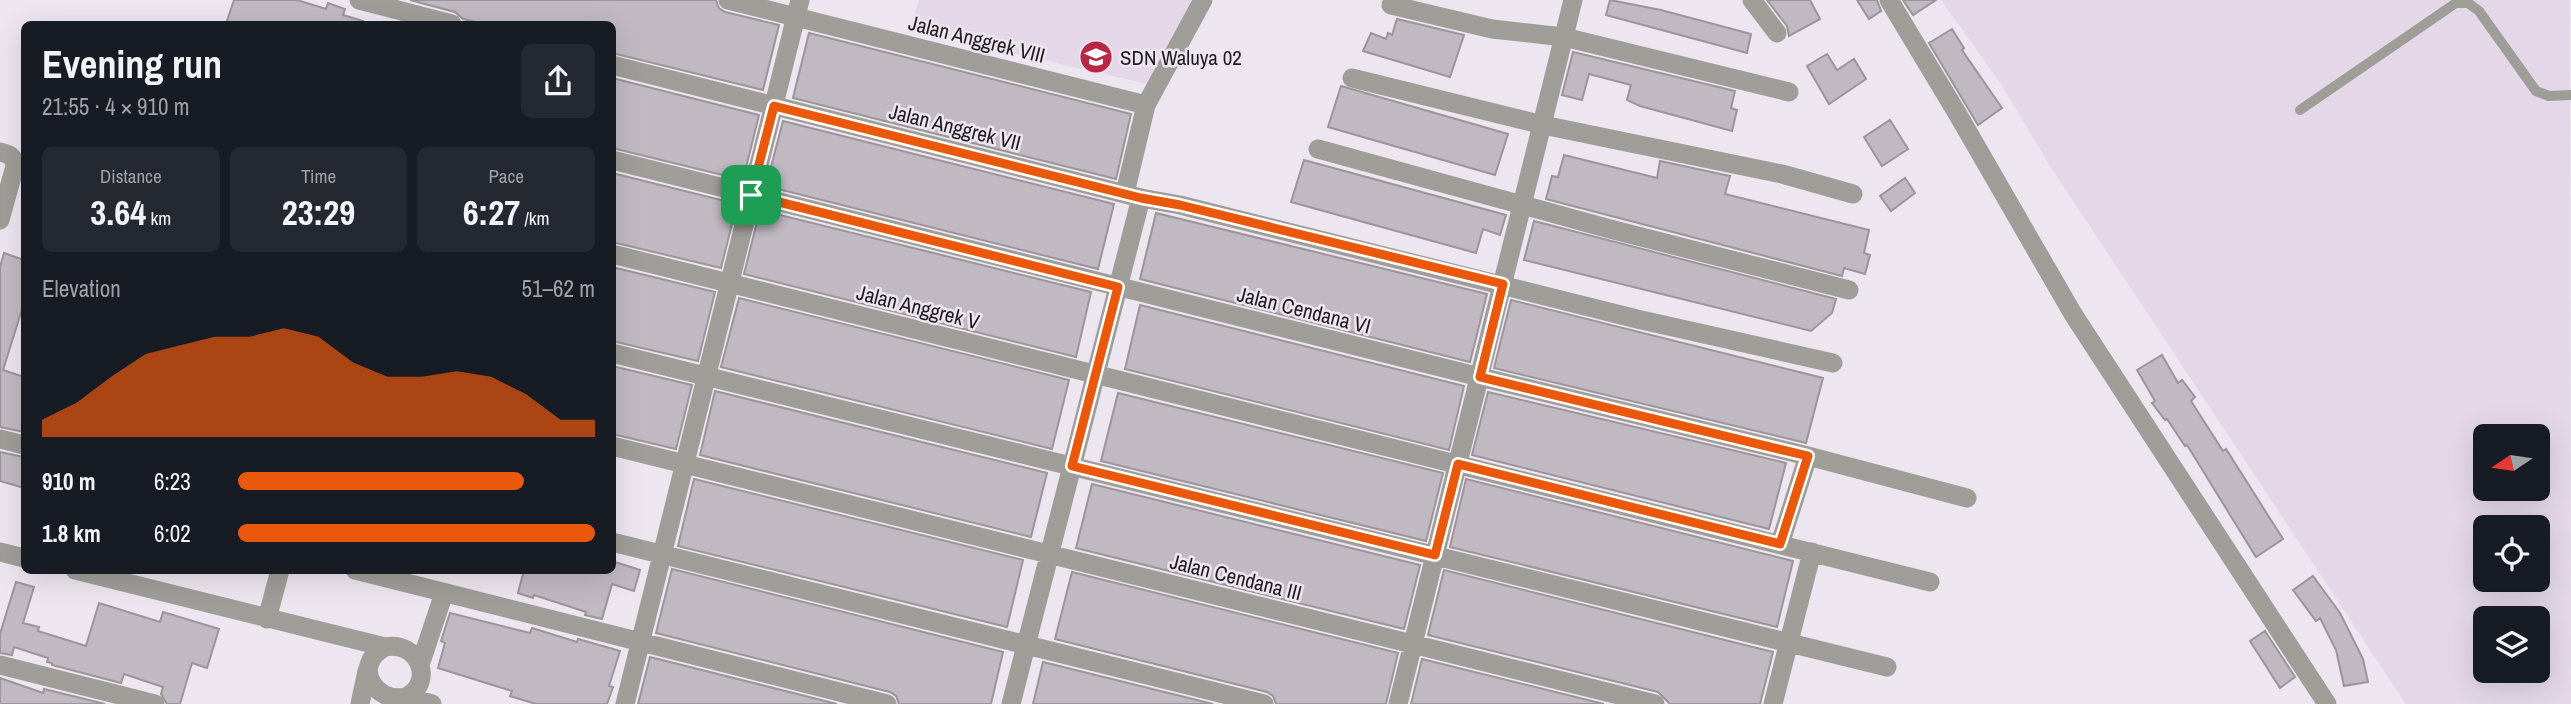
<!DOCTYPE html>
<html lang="en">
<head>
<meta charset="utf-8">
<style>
  :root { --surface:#171b24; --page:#242831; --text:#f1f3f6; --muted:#9ea1a6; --accent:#ea580c }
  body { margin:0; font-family:"Archivo Narrow",sans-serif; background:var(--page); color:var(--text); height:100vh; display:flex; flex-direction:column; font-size:26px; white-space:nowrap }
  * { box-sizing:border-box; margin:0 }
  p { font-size:23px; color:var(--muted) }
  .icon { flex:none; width:38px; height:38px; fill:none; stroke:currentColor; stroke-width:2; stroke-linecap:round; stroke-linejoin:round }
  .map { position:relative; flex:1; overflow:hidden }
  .side { position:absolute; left:21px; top:21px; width:595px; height:553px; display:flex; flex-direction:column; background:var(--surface); border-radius:10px; box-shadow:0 7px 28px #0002 }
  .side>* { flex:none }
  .needle { width:46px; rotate:257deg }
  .controls { position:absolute; left:2473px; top:424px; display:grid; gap:14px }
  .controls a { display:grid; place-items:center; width:77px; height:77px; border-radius:10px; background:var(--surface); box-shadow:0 7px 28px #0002; font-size:35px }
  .pin { position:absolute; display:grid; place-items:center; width:60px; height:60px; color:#fff; margin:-30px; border-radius:14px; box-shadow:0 4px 10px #0006 }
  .round { display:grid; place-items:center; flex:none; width:74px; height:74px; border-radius:10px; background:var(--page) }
  .summary { display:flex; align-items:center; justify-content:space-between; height:119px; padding:0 21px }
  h1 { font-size:38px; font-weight:700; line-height:52px }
  .figures { display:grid; grid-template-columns:repeat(3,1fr); gap:10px; height:119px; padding:7px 21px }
  .figures div { display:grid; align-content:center; border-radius:10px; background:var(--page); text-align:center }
  .figures b { font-size:35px; font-weight:700 }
  .figures small { font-size:19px; font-weight:400 }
  .figures p { font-size:19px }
  .chart { height:196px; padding:14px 21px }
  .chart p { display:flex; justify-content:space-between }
  .chart svg { width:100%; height:126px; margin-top:7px; fill:var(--accent); opacity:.7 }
  ul { padding:0 21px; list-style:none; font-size:23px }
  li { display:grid; grid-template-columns:112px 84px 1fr; align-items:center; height:52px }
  li i { height:18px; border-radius:9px; background:var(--accent) }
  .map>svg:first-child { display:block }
</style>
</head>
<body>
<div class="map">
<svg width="2571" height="704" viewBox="0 0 2571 704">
  <rect width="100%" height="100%" fill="#ede5ef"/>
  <path fill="#e4d8e8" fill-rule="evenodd" d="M919,0H1193L1148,84L910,30Z
    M1941,0H2570L2571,704H2406L2050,166L2001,84ZM2485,436H2538V488H2485ZM2485,527H2538V579H2485ZM2485,618H2538V670H2485Z"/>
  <path fill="#c1b9c1" stroke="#9c949c" stroke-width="2" d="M234,0H297L326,9L328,3L345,9L343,15L363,21V24H226Z
    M410,0H716L719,8L725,12L779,25L763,90L612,53V24H484L463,19L455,12Z
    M1610,0L1661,10L1751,34L1747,53L1606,15Z
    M1767,0H1810L1820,19L1789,36L1787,26Z
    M1857,0H1877L1881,11L1869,19Z
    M1903,0H1936L1913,15Z
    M1397,19L1464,35L1450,77L1363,51L1371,33L1386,39L1388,33L1392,35Z
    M1952,29L1964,48L1962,50L2002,108L1978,125L1929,43Z
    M809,33L1131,114L1116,179L793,98Z
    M1573,52L1735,91L1731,108L1737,110L1732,131L1640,106L1627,100L1631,85L1589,74L1582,100L1562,95Z
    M1827,54L1837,70L1854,59L1866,79L1829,104L1807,66Z
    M612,78L759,115L743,180L612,148Z
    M1341,86L1508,134L1495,175L1328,127Z
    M1890,120L1908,149L1882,166L1864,137Z
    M783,121L1114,204L1098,269L766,186Z
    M1564,155L1657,178L1660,161L1730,176L1725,194L1869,230L1864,253L1870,255L1865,274L1844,268L1842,276L1546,199L1552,176L1558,177Z
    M1304,160L1506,215L1500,235L1483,229L1476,253L1291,202Z
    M612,173L737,204L721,268L612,242Z
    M1905,178L1915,193L1891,211L1880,196Z
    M760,210L1091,292L1076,357L744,274Z
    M1156,213L1487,294L1470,362L1140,279Z
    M1534,221L1836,299L1832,313L1811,331L1524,260Z
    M4,253L24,260V303L3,370L24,377V432L0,427V267Z
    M612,267L715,292L698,361L612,341Z
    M739,298L1069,380L1052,449L721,367Z
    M1511,300L1823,378L1806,443L1494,368Z
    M1140,305L1464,386L1449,450L1125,369Z
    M2162,355L2178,383L2182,380L2195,397L2191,401L2223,451L2226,449L2283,539L2256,557L2187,445L2185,446L2167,419L2165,420L2152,403L2155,401L2137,370Z
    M612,366L692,385L676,449L612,434Z
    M715,391L1047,473L1031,537L700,455Z
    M1488,392L1786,463L1769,529L1472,455Z
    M1118,393L1443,473L1426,541L1101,461Z
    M0,452L24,457V488L0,481Z
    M694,479L1023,560L1007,627L678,546Z
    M1466,479L1793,561L1777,627L1450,547Z
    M1092,484L1420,565L1404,629L1076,548Z
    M612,561L640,570L634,591L612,584L602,619L585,615L586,612L571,607L534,595L533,598L518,593L524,570H612Z
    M672,569L1003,652L991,704H899L896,696L890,692L656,633Z
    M1444,570L1773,652L1760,704H1670L1658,692L1428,635Z
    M1072,572L1398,653L1386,704H1276L1273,696L1267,692L1055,639Z
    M2313,576L2340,613L2363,659L2368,682L2344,686L2336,650L2320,618L2316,621L2293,590Z
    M16,582L34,587L23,623L39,627L38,631L86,646L99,603L160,622L163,612L219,629L207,668L192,663L180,704H167L161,694L163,687L124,674L121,683L52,665V663L47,662L48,658L14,647L12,655L0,653V634Z
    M450,613L530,633L532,628L577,642L578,639L620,651L609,686L613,687L607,704H536L510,696L512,691L438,668L445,643L441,641Z
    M2265,631L2295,677L2280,688L2250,641Z
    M650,657L837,704H638Z
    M1422,659L1604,704H1411Z
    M1043,662L1213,704H1033Z
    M0,678L43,693L44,689L105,704H0Z"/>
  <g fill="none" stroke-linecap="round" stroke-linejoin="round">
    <path stroke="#9f9d98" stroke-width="10" d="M2300,110L2456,3H2468L2479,11L2536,91L2549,96L2571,95"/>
    <path stroke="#9f9d98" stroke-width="19" d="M359,0L452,24
      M728,0L1146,105
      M1752,0L1777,33
      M1889,0L1957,113L2073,314L2327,704
      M1391,5L1492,29L1564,37L1789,92
      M612,65L1141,198L1180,205L1637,319L1833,363
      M1352,78L1543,125L1782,174L1853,194
      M1318,149L1610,229L1849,290
      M0,152C9,154 14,156 15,166L0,220
      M612,160L1480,377L1808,456L1967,498
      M1125,193L1146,105L1203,0
      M612,254L1930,582
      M612,353L1887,667
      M0,439L24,445
      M612,446L1655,704
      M612,542L1264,704
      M1780,544L1808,456
      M0,552L24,558
      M75,570L385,647C418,640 436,682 406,697C375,704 351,665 385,647
      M355,570L887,704
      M267,619L280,570
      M0,665L155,704
      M420,665L444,593
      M407,697L432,704
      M360,704L367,671
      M625,704L800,0
      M1011,704L1141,198
      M1398,704L1573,0
      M1773,704L1812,552"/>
  </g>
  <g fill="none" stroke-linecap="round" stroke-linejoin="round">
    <defs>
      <path id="route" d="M774,106L1141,198L1180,205L1503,284L1480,377L1808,456L1780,544L1458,464L1435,555L1072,466L1118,287L751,195Z"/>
    </defs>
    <use href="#route" stroke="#fff" stroke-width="14"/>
    <use href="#route" stroke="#ea580c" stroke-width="9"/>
  </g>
  <defs>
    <symbol id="school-disc" viewBox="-11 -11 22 22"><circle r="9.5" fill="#b82743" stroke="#ede5ef"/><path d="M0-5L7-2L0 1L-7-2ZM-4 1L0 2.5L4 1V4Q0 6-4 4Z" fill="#fff"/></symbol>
  </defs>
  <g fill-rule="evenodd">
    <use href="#school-disc" x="1077" y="38" width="38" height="38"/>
  </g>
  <g text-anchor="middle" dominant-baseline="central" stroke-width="5" stroke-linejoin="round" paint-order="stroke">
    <g font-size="21" fill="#1f1d20" stroke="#ede5ef">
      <text transform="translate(977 39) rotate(14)">Jalan Anggrek VIII</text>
      <text transform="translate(955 127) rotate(14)">Jalan Anggrek VII</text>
      <text transform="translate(918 307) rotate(14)">Jalan Anggrek V</text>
      <text transform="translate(1304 310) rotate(14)">Jalan Cendana VI</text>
      <text transform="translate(1236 577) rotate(14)">Jalan Cendana III</text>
    </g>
    <g font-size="21" fill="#1f1d20" stroke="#ede5ef" text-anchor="start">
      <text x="1120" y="57">SDN Waluya 02</text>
    </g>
  </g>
</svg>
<div class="controls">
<a><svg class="needle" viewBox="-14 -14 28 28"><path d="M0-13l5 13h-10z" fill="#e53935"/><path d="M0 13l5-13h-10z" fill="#9ea1a6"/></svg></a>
<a><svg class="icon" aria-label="locate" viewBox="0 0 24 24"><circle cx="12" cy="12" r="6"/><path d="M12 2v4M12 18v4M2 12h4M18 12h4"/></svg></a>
<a><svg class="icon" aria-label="layers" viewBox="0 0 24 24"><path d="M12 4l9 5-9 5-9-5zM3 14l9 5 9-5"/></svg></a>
</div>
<div class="pin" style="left:751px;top:195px;background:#1e9e55"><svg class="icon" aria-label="arrive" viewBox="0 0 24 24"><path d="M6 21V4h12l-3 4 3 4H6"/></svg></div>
<section class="side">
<div class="summary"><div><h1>Evening run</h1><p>21:55 · 4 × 910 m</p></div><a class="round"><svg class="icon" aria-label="share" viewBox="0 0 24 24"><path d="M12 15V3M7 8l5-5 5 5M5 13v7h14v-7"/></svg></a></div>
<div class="figures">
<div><p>Distance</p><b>3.64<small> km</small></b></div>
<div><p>Time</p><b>23:29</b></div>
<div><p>Pace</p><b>6:27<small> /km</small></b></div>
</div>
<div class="chart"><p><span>Elevation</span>51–62 m</p>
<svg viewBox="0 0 160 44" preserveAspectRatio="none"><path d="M0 44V38L10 32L20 23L30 15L40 12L50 9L60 9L70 6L80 9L90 18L100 23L110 23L120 21L130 23L140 29L150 38L160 38V44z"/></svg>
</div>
<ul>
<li><b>910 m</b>6:23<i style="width:80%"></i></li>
<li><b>1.8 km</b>6:02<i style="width:100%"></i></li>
</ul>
</section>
</div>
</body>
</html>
